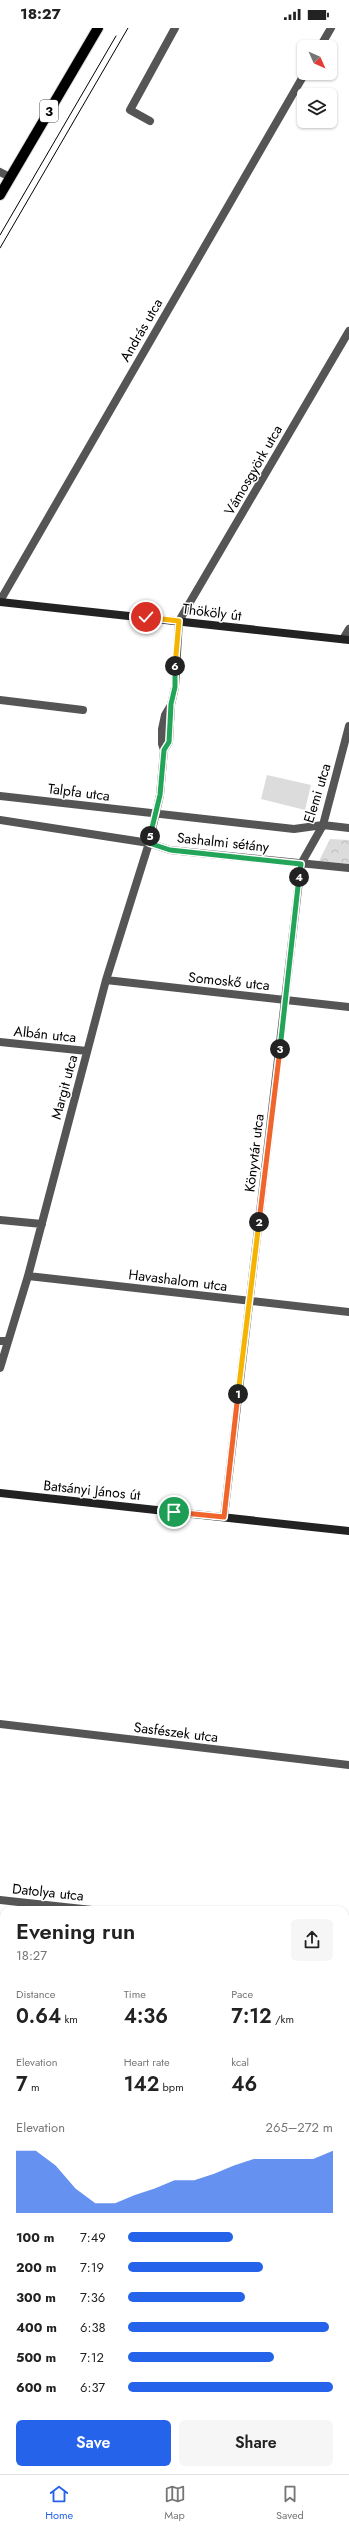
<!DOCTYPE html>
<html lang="en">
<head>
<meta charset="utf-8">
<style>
  :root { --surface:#fff; --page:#f6f6f6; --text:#222; --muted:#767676; --line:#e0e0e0; --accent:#2563eb }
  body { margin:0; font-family:Jost,sans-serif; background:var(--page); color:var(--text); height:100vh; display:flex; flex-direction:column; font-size:15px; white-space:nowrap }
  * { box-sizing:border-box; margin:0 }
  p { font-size:13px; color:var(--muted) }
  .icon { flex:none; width:22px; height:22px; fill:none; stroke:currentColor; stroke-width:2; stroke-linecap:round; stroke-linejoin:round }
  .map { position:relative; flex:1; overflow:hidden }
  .side { position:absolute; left:0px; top:1878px; width:349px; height:568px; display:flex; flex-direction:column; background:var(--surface); border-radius:12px 12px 0 0; box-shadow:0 1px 3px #0004 }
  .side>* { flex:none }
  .needle { width:26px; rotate:135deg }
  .tools { position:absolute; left:297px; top:12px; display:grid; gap:8px }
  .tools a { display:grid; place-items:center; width:40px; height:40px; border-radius:6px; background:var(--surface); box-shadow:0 1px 3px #0004; font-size:20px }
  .pin { position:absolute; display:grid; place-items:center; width:34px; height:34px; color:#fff; margin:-17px; border:2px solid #fff; border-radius:50%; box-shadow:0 1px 4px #0007 }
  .km { position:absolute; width:20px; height:20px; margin:-10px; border-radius:50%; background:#222; color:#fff; font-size:11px; line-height:20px; text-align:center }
  .round { display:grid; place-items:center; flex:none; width:42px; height:42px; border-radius:6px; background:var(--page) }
  .head { display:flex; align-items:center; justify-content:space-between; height:68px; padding:0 16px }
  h1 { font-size:22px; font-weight:600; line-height:30px }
  .stats { display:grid; grid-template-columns:repeat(3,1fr); gap:6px; height:68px; padding:4px 16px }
  .stats div { display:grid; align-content:center }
  .stats b { font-size:20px; font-weight:600 }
  .stats small { font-size:11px; font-weight:400 }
  .stats p { font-size:11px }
  .chart { height:112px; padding:8px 16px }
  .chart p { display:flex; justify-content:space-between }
  .chart svg { width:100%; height:72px; margin-top:4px; fill:var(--accent); opacity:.7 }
  .cta { display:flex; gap:8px; margin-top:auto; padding:8px 16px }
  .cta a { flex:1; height:46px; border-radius:6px; background:var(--accent); color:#fff; font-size:16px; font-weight:600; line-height:46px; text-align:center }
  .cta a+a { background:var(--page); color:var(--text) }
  ul { padding:0 16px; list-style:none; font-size:13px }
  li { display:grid; grid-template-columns:64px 48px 1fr; align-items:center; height:30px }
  li i { height:10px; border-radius:5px; background:var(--accent) }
  .status { display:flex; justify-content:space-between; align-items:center; height:28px; padding:0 20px; background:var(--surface); direction:ltr }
  .status svg { height:11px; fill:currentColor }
  .dock { display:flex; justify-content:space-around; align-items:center; height:56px; border-top:1px solid var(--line); background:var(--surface); font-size:11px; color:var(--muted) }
  .dock a { display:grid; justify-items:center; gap:2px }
  .dock .selected { color:var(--accent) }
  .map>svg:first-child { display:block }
</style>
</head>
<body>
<div class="status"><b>18:27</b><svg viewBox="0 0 49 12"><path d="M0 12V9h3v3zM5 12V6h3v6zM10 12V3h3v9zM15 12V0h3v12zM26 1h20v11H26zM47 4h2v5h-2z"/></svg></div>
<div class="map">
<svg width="349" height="2446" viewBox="0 0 349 2446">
  <defs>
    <pattern id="park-crowns" width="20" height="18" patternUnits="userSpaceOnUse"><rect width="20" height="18" fill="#dcdcdc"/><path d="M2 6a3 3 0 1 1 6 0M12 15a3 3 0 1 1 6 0" fill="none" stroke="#bbb"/></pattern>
  </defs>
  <rect width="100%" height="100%" fill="#fff"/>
  <path fill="url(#park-crowns)" d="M330,811L349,812V836L319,833Z"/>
  <path fill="#dcdcdc" d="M267,747L311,757L305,782L261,771Z"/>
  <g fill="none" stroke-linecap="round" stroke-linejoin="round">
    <defs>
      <path id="primary" d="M0,167L98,0"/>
    </defs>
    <use href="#primary" stroke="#dbdbdb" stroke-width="12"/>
    <path stroke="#555" stroke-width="8" d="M320,19L331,0
      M150,93L130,82L175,0
      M0,144L10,149
      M0,573L305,45
      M343,611L349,601
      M0,672L83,682
      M164,722L162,716V701L165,687L171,677L175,659L179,593L349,303
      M0,768L294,801L323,797L349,800
      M0,792L149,815L170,822L349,840
      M106,952L349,979
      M0,1014L87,1023
      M0,1192L42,1196
      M28,1248L349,1284
      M0,1313H8
      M0,1340L28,1248L106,952L149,815L160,767L164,722L169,714L171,677
      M224,1489L301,836L323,797L349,698
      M0,1696L349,1737
      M0,1872L92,1882
      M345,1908H349
      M0,2038H4
      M345,2078L349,2079
      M0,2222H4
      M345,2255L349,2256
      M0,2414H4
      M239,2442L273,2446
      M86,2446V2442"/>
    <path stroke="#222" stroke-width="8" d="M0,574L349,612
      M0,1465L349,1503"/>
    <use href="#primary" stroke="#000" stroke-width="10"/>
    <path stroke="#000" stroke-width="1" d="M0,207L116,8
      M0,220L128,0"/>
  </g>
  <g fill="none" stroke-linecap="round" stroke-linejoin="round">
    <defs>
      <path id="split-1" d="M174,1484L224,1489L238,1366"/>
      <path id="split-2" d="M238,1366L259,1194"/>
      <path id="split-3" d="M259,1194L280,1021"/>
      <path id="split-4" d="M280,1021L299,849"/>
      <path id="split-5" d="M150,808L149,815L170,822L301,836L299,849"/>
      <path id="split-6" d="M150,808L160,767L164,722L169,714L171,676L175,659V638"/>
      <path id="split-7" d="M146,589L179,593L175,638"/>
    </defs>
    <use href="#split-1" stroke="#fff" stroke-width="8"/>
    <use href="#split-2" stroke="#fff" stroke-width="8"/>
    <use href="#split-3" stroke="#fff" stroke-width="8"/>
    <use href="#split-4" stroke="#fff" stroke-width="8"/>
    <use href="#split-5" stroke="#fff" stroke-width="8"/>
    <use href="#split-6" stroke="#fff" stroke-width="8"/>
    <use href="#split-7" stroke="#fff" stroke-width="8"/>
    <use href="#split-1" stroke="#f0652b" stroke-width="5"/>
    <use href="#split-2" stroke="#f5b400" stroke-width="5"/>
    <use href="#split-3" stroke="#f0652b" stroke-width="5"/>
    <use href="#split-4" stroke="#22a559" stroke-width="5"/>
    <use href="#split-5" stroke="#22a559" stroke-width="5"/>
    <use href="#split-6" stroke="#22a559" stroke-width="5"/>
    <use href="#split-7" stroke="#f5b400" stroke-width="5"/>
  </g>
  <g text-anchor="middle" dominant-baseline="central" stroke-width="3" stroke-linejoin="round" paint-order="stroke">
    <rect fill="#fff" stroke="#4c4c4c" stroke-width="1" x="40" y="72" width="18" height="22" rx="3"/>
    <g font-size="13" font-weight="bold" fill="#000">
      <text x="49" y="83">3</text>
    </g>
    <g font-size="14" fill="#000" stroke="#fff">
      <text transform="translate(141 302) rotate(-60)">András utca</text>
      <text transform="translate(253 442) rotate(-60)">Vámosgyörk utca</text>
      <text transform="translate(212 584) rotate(7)">Thököly út</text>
      <text transform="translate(79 764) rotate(7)">Talpfa utca</text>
      <text transform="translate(317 765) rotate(-73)">Elemi utca</text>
      <text transform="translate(223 814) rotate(6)">Sashalmi sétány</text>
      <text transform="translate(229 953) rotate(6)">Somoskő utca</text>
      <text transform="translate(45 1006) rotate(6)">Albán utca</text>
      <text transform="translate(64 1059) rotate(-75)">Margit utca</text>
      <text transform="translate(254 1125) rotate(-83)">Könyvtár utca</text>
      <text transform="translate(178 1252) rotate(7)">Havashalom utca</text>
      <text transform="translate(92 1462) rotate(6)">Batsányi János út</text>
      <text transform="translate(176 1704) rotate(7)">Sasfészek utca</text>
      <text transform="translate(48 1864) rotate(6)">Datolya utca</text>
    </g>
  </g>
</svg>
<div class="tools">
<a><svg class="needle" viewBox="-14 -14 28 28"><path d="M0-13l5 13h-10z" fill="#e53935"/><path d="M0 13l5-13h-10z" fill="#767676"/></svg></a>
<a><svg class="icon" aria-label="layers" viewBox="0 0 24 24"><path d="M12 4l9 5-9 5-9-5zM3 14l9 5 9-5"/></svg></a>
</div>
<div class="pin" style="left:174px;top:1484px;background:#1e9e55"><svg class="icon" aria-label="arrive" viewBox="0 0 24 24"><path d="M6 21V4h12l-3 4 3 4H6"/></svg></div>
<div class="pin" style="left:146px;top:589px;background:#d93025"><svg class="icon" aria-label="check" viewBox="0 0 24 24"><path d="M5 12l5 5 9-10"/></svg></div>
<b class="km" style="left:238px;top:1366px">1</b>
<b class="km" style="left:259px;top:1194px">2</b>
<b class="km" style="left:280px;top:1021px">3</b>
<b class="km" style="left:299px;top:849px">4</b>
<b class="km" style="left:150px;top:808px">5</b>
<b class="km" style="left:175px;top:638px">6</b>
<section class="side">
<div class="head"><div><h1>Evening run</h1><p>18:27</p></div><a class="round"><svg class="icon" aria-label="share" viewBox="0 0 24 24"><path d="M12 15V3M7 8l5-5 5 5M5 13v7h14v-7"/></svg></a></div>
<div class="stats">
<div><p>Distance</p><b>0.64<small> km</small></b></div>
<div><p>Time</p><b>4:36</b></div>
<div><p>Pace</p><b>7:12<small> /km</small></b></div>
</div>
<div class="stats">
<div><p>Elevation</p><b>7<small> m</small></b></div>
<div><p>Heart rate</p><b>142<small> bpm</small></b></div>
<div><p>kcal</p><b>46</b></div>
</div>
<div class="chart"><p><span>Elevation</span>265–272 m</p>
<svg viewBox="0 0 160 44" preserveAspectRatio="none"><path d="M0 44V6L10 6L20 15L30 29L40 38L50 38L60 33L70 29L80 24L90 24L100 20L110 15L120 11L130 11L140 11L150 11L160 6V44z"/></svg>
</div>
<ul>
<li><b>100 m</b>7:49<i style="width:51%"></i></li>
<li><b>200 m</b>7:19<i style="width:66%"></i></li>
<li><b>300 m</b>7:36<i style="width:57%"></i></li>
<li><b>400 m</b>6:38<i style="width:98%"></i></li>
<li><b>500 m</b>7:12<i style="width:71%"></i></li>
<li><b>600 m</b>6:37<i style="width:100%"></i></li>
</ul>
<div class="cta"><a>Save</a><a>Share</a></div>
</section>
</div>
<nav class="dock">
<a class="selected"><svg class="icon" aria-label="home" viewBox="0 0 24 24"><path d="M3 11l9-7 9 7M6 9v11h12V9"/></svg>Home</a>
<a><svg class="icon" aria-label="map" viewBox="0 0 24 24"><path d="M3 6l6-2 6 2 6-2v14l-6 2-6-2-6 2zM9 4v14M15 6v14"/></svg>Map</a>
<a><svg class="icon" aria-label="saved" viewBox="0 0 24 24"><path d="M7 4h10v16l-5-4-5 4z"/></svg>Saved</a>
</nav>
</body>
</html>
